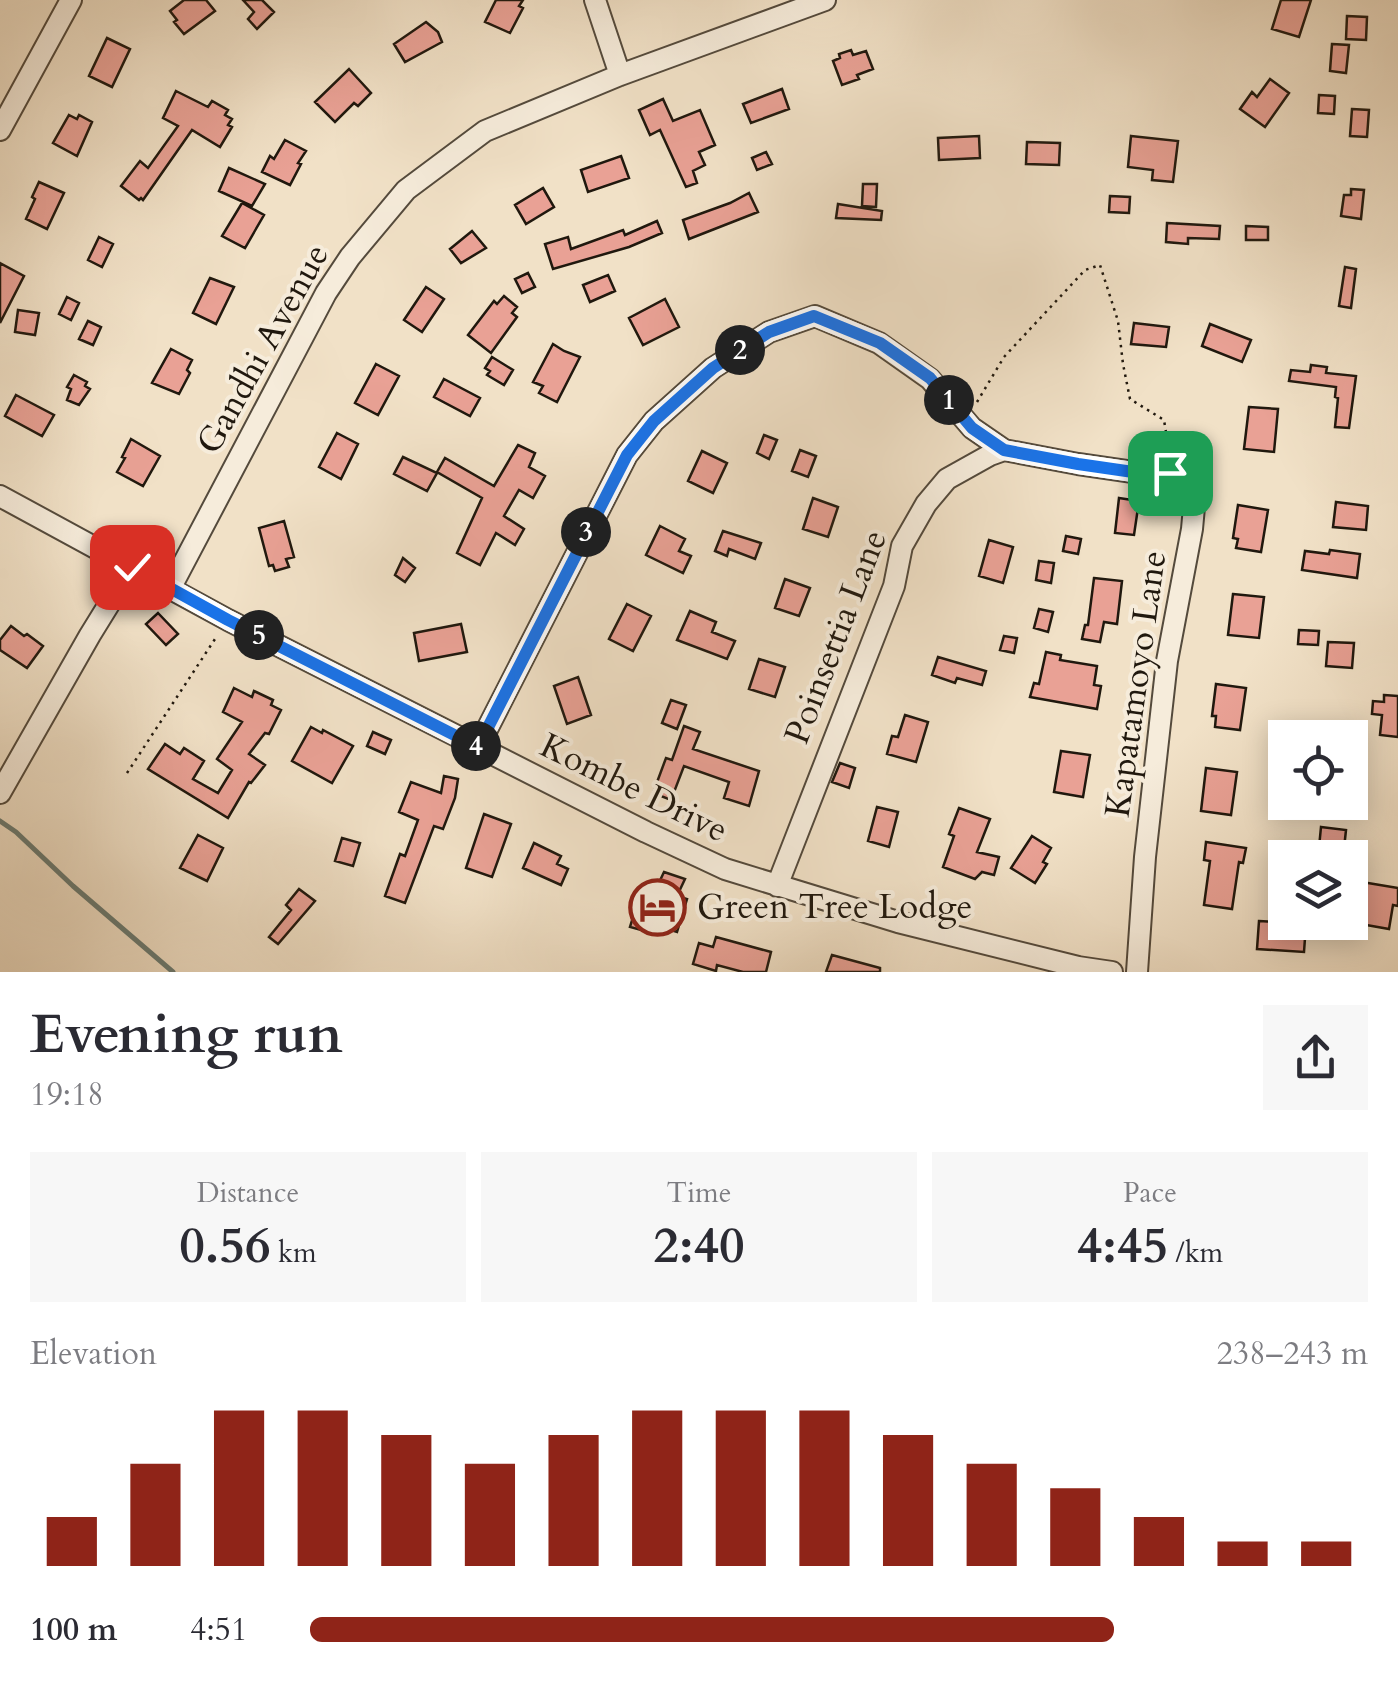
<!DOCTYPE html>
<html lang="en">
<head>
<meta charset="utf-8">
<style>
  :root { --surface:#fff; --page:#f7f7f7; --text:#2b2b33; --muted:#7c7c81; --accent:#8f2418 }
  body { margin:0; font-family:Cardo,serif; background:var(--page); color:var(--text); height:100vh; display:flex; flex-direction:column; font-size:38px; white-space:nowrap }
  * { box-sizing:border-box; margin:0 }
  p { font-size:32px; color:var(--muted) }
  .icon { flex:none; width:55px; height:55px; fill:none; stroke:currentColor; stroke-width:2; stroke-linecap:round; stroke-linejoin:round }
  .map { position:relative; height:972px; overflow:hidden }
  .side { display:flex; flex-direction:column; background:var(--surface); flex:1 }
  .side>* { flex:none }
  .fabs { position:absolute; left:1268px; top:720px; display:grid; gap:20px }
  .fabs a { display:grid; place-items:center; width:100px; height:100px; border-radius:0px; background:var(--surface); box-shadow:0 5px 25px #0003; font-size:50px }
  .pin { position:absolute; display:grid; place-items:center; width:85px; height:85px; color:#fff; margin:-42px; border-radius:20px; box-shadow:0 5px 15px #0006 }
  .km { position:absolute; width:50px; height:50px; margin:-25px; border-radius:50%; background:#222; color:#fff; font-size:28px; line-height:50px; text-align:center }
  .round { display:grid; place-items:center; flex:none; width:105px; height:105px; border-radius:0px; background:var(--page) }
  .head { display:flex; align-items:center; justify-content:space-between; height:170px; padding:0 30px }
  h1 { font-size:55px; font-weight:600; line-height:75px }
  .figures { display:grid; grid-template-columns:repeat(3,1fr); gap:15px; height:170px; padding:10px 30px }
  .figures div { display:grid; align-content:center; border-radius:0px; background:var(--page); text-align:center }
  .figures b { font-size:50px; font-weight:600 }
  .figures small { font-size:28px; font-weight:400 }
  .figures p { font-size:28px }
  .chart { height:280px; padding:20px 30px }
  .chart p { display:flex; justify-content:space-between }
  .chart svg { width:100%; height:180px; margin-top:10px; stroke:var(--accent); stroke-width:6 }
  ul { padding:0 30px; list-style:none; font-size:32px }
  li { display:grid; grid-template-columns:160px 120px 1fr; align-items:center; height:75px }
  li i { height:25px; border-radius:12px; background:var(--accent) }
  .map>svg:first-child { display:block }
</style>
</head>
<body>
<div class="map">
<svg width="1398" height="972" viewBox="0 0 1398 972">
  <rect width="100%" height="100%" fill="#f1e1c7"/>
  <filter id="stains"><feTurbulence type="fractalNoise" baseFrequency=".002" numOctaves="4"/><feColorMatrix values="0 0 0 0 .2 0 0 0 0 .09 0 0 0 0 .02 0 0 0 .5 -.17"/></filter>
  <radialGradient id="worn" r=".72"><stop offset=".6" stop-color="#630" stop-opacity="0"/><stop offset="1" stop-color="#630" stop-opacity=".3"/></radialGradient>
  <g fill="none" stroke-linecap="round" stroke-linejoin="round">
    <path stroke="#6a7b73" stroke-width="5" d="M0,821L16,832L73,886L173,972"/>
  </g>
  <path fill="#e9a195" stroke="#20180e" stroke-width="2.5" d="M184,0H206L215,11L184,34L174,22L177,20L170,11Z
    M243,0H262L274,12L257,29L248,19L254,12Z
    M496,0H523L519,6L523,8L510,33L485,22Z
    M1281,0H1311L1299,37L1272,29Z
    M1347,16L1367,17L1366,40L1346,39Z
    M426,22L438,32L442,42L405,62L394,44Z
    M107,38L130,49L112,87L89,76Z
    M1332,44L1349,45L1346,73L1330,71Z
    M851,50L853,55L866,51L873,69L857,75L859,79L842,85L833,61L840,58L839,54Z
    M349,69L371,93L358,106L354,103L335,122L315,102Z
    M1270,79L1289,93L1265,127L1240,109L1252,92L1257,97Z
    M782,89L789,109L751,123L743,104Z
    M176,91L208,107L212,101L228,110L225,115L232,119L228,125L232,127L220,147L192,130L143,200L141,198L139,200L121,186L140,161L148,168L178,126L163,118Z
    M1319,95L1335,96L1334,114L1318,113Z
    M663,99L673,121L700,110L715,145L699,152L705,165L693,171L697,183L686,187L660,130L650,135L639,110Z
    M1352,109L1369,110L1367,137L1350,136Z
    M69,115L77,119L79,115L92,122L77,156L53,143Z
    M979,136L980,158L939,160L938,138Z
    M1131,136L1178,141L1173,182L1152,180L1153,170L1128,167Z
    M285,140L306,151L298,163L301,164L290,185L262,172L270,156L274,159Z
    M1027,142L1060,143L1059,165L1026,164Z
    M766,152L772,164L757,170L752,158Z
    M621,156L629,178L588,192L581,170Z
    M229,168L265,184L252,206L219,191Z
    M39,182L64,193L47,229L26,219L35,199L32,197Z
    M863,184H877L876,207L862,206Z
    M543,188L554,207L526,224L515,205Z
    M1351,189L1364,190L1361,219L1341,216L1344,195H1351Z
    M749,193L758,212L689,239L683,220L730,203Z
    M1110,196L1130,197L1129,213L1109,212Z
    M242,203L264,215L245,248L222,236Z
    M838,204L882,211L881,220L836,218Z
    M657,221L662,233L629,247L553,269L545,244L568,237L571,249L623,230L625,235Z
    M1167,223L1220,226L1219,239L1188,238V244L1166,242Z
    M1246,226L1268,227V240H1246Z
    M472,231L486,248L461,263L450,249Z
    M99,237L113,244L102,267L88,260Z
    M0,263L24,276L0,323Z
    M1345,267L1356,269L1351,308L1339,306Z
    M528,273L535,287L522,293L515,279Z
    M608,275L615,291L590,302L583,285Z
    M210,278L234,287L216,324L193,313Z
    M426,287L444,299L422,332L404,320Z
    M504,296L517,307L512,313L517,317L491,353L468,335L494,301L497,304Z
    M67,297L79,303L71,320L59,314Z
    M665,299L679,327L643,345L629,318Z
    M18,310L39,313L35,335L15,332Z
    M88,321L101,327L93,345L79,339Z
    M1134,323L1169,327L1166,347L1131,344Z
    M1210,324L1251,340L1242,362L1202,346Z
    M553,344L564,351L580,357L557,402L539,393L543,386L533,382Z
    M171,349L192,360L187,370L190,373L179,394L152,383Z
    M492,357L513,370L504,385L487,375L490,371L485,368Z
    M376,364L399,376L378,415L355,403Z
    M1311,365L1327,367L1326,373L1356,376L1349,428L1335,427L1338,398L1335,397L1336,387L1289,381L1291,370L1310,372Z
    M74,375L87,382L85,386L90,389L79,405L67,400L71,389L67,387Z
    M444,379L480,398L470,416L434,397Z
    M16,395L54,415L42,436L5,416Z
    M1249,407L1278,409L1274,452L1244,449Z
    M337,433L358,444L341,479L319,467Z
    M764,435L777,440L769,459L757,453Z
    M131,439L160,456L143,486L117,472L125,458L122,457Z
    M518,445L535,453L529,467L545,476L533,498L519,490L504,516L524,529L515,545L496,533L480,565L457,553L482,498L437,472L445,458L494,486Z
    M800,450L816,456L808,477L792,471Z
    M702,451L727,463L713,493L688,481Z
    M403,457L437,473L427,491L394,474Z
    M813,498L838,507L828,537L803,529Z
    M1119,498L1139,501L1134,535L1115,533Z
    M1336,502L1368,506L1366,530L1333,527Z
    M1238,505L1268,510L1261,552L1236,548L1238,539L1233,538Z
    M284,521L294,557L286,559L289,567L275,571L273,565L269,566L259,528Z
    M660,526L685,539L679,551L691,556L683,573L646,555Z
    M723,531L761,543L755,559L729,549L727,556L715,551Z
    M1066,536L1081,539L1078,554L1063,551Z
    M989,540L1013,547L1003,583L979,576Z
    M1330,550L1360,554L1357,578L1302,570L1305,551L1329,554Z
    M403,558L415,568L405,582L395,575Z
    M1039,561L1054,563L1051,583L1036,580Z
    M1094,578L1122,581L1117,624L1104,622L1100,642L1082,639L1085,625H1088Z
    M785,579L810,588L799,616L775,608Z
    M1233,594L1264,597L1259,638L1228,635Z
    M627,604L651,616L633,651L609,639Z
    M1039,609L1053,612L1048,632L1034,628Z
    M690,611L716,622L712,632L735,641L727,659L677,640Z
    M158,613L178,634L166,645L146,624Z
    M461,624L467,652L419,661L414,633Z
    M11,626L24,636L27,634L43,646L27,668L0,650V640Z
    M1299,630L1319,631L1318,645L1298,644Z
    M1004,636L1017,638L1014,653L1000,650Z
    M1328,642L1354,643L1352,668L1326,666Z
    M1046,652L1061,655L1060,660L1097,666L1094,685L1101,686L1097,709L1030,697L1034,683L1039,684Z
    M938,657L986,671L982,685L957,678L955,683L932,675Z
    M759,659L785,667L775,697L749,689Z
    M578,677L591,715L567,724L554,686Z
    M1216,684L1246,688L1240,730L1215,727L1216,716H1212Z
    M234,688L252,697L254,691L273,700L271,705L281,710L269,734L265,733L249,754L265,765L251,783L249,782L228,818L148,769L165,744L180,754L184,748L204,761L193,779L218,793L232,770L217,759L242,722L223,712Z
    M1384,695L1398,696V737L1380,735L1382,715L1372,714L1373,701L1384,702Z
    M671,700L686,705L677,729L662,723Z
    M905,715L928,722L916,762L887,754L892,736L898,737Z
    M684,726L700,732L693,749L759,771L749,806L724,798L729,782L684,766L671,800L653,793L666,758L672,760Z
    M311,727L322,733L323,730L353,746L332,783L292,761Z
    M373,732L391,740L385,754L367,746Z
    M1061,751L1090,755L1083,797L1054,792Z
    M840,763L855,768L849,788L832,782Z
    M1206,768L1237,772L1231,815L1201,811Z
    M444,776L458,779L455,798L443,829L434,826L405,903L385,896L400,854L405,856L418,820L399,812L411,782L441,793Z
    M877,807L898,812L889,847L868,841Z
    M959,808L990,819L977,852L999,857L994,875L982,872L975,879L943,867L954,836L949,834Z
    M484,814L511,824L492,877L466,868Z
    M1321,827L1346,830L1343,858H1318Z
    M198,835L223,848L207,881L180,868Z
    M1032,836L1051,848L1043,862L1047,864L1035,883L1011,868Z
    M342,838L360,843L353,866L335,861Z
    M1206,842L1246,848L1243,863L1239,862L1232,909L1204,905L1210,861L1204,860Z
    M534,843L561,856L557,864L568,869L561,885L523,868Z
    M664,872L685,879L677,896L687,899L677,932L655,925L652,933L630,927L643,885L656,889Z
    M1362,882L1398,888V906L1393,905L1389,929L1355,923Z
    M299,889L315,901L278,944L269,937L291,910L286,905Z
    M1259,921L1306,924L1304,952L1257,949Z
    M716,937L771,952L766,972H743L717,965L716,971L693,964L699,943L713,947Z
    M832,955L880,968V972H826Z"/>
  <g fill="none" stroke-linecap="round" stroke-linejoin="round">
    <defs>
      <path id="minor" d="M595,0L620,75
        M0,130L71,0
        M0,496L228,620L646,832L725,869L898,922L1078,967L1112,972
        M171,587L326,293L350,257L406,190L485,131L620,75L825,0
        M478,747L627,455L654,421L713,368L769,332L815,316L879,343L930,379L972,428L1004,450L1078,464L1140,473L1190,476L1196,485L1192,529L1167,661L1145,857L1137,972
        M0,793L90,635L132,567
        M777,886L894,586L902,546L926,504L947,479L990,455L1004,450"/>
    </defs>
    <use href="#minor" stroke="#544a3c" stroke-width="24"/>
    <path stroke="#20180e" stroke-width="2.5" stroke-dasharray="2.5 5" stroke-linecap="butt" d="M977,402L1004,357L1085,270L1100,265L1118,321L1123,364L1130,399L1164,420L1170,457
      M127,773L217,636"/>
    <use href="#minor" stroke="#f6ecdb" stroke-width="20"/>
  </g>
  <g fill="none" stroke-linecap="round" stroke-linejoin="round">
    <defs>
      <path id="route" d="M132,567L228,620L478,747L627,455L654,421L713,368L769,332L814,316L880,343L930,378L972,428L1004,450L1078,464L1140,473H1170"/>
    </defs>
    <use href="#route" stroke="#fff" stroke-width="20"/>
    <use href="#route" stroke="#1a73e8" stroke-width="12"/>
  </g>
  <defs>
    <symbol id="hotel-ring" viewBox="-11 -11 22 22"><circle r="9.5" fill="#f6ecdb" stroke="#8f2418" stroke-width="1.5"/><path d="M-6-4.5h1.5V1H6V5H4.5V3h-9V5H-6ZM-4 0a1.8 1.8 0 1 1 3.6 0ZM.5 0V-2.5h3Q6-2.5 6 0Z" fill="#8f2418"/></symbol>
  </defs>
  <g fill-rule="evenodd">
    <use href="#hotel-ring" x="626" y="876" width="63" height="63"/>
  </g>
  <g text-anchor="middle" dominant-baseline="central" stroke-width="8" stroke-linejoin="round" paint-order="stroke">
    <g font-size="35" fill="#20180e" stroke="#f6ecdb">
      <text transform="translate(263 349) rotate(-61)">Gandhi Avenue</text>
      <text transform="translate(836 637) rotate(-69)">Poinsettia Lane</text>
      <text transform="translate(1136 684) rotate(-82)">Kapatamoyo Lane</text>
      <text transform="translate(634 788) rotate(26)">Kombe Drive</text>
    </g>
    <g font-size="35" fill="#20180e" stroke="#f6ecdb" text-anchor="start">
      <text x="697" y="907">Green Tree Lodge</text>
    </g>
  </g>
  <rect width="100%" height="100%" filter="url(#stains)"/>
  <rect width="100%" height="100%" fill="url(#worn)"/>
</svg>
<div class="fabs">
<a><svg class="icon" aria-label="locate" viewBox="0 0 24 24"><circle cx="12" cy="12" r="6"/><path d="M12 2v4M12 18v4M2 12h4M18 12h4"/></svg></a>
<a><svg class="icon" aria-label="layers" viewBox="0 0 24 24"><path d="M12 4l9 5-9 5-9-5zM3 14l9 5 9-5"/></svg></a>
</div>
<div class="pin" style="left:1170px;top:473px;background:#1e9e55"><svg class="icon" aria-label="arrive" viewBox="0 0 24 24"><path d="M6 21V4h12l-3 4 3 4H6"/></svg></div>
<div class="pin" style="left:132px;top:567px;background:#d93025"><svg class="icon" aria-label="check" viewBox="0 0 24 24"><path d="M5 12l5 5 9-10"/></svg></div>
<b class="km" style="left:949px;top:400px">1</b>
<b class="km" style="left:740px;top:350px">2</b>
<b class="km" style="left:586px;top:532px">3</b>
<b class="km" style="left:476px;top:746px">4</b>
<b class="km" style="left:259px;top:635px">5</b>
</div>
<section class="side">
<div class="head"><div><h1>Evening run</h1><p>19:18</p></div><a class="round"><svg class="icon" aria-label="share" viewBox="0 0 24 24"><path d="M12 15V3M7 8l5-5 5 5M5 13v7h14v-7"/></svg></a></div>
<div class="figures">
<div><p>Distance</p><b>0.56<small> km</small></b></div>
<div><p>Time</p><b>2:40</b></div>
<div><p>Pace</p><b>4:45<small> /km</small></b></div>
</div>
<div class="chart"><p><span>Elevation</span>238–243 m</p>
<svg viewBox="0 0 160 44" preserveAspectRatio="none"><path d="M5 44V32M15 44V19M25 44V6M35 44V6M45 44V12M55 44V19M65 44V12M75 44V6M85 44V6M95 44V6M105 44V12M115 44V19M125 44V25M135 44V32M145 44V38M155 44V38"/></svg>
</div>
<ul>
<li><b>100 m</b>4:51<i style="width:76%"></i></li>
</ul>
</section>
</body>
</html>
